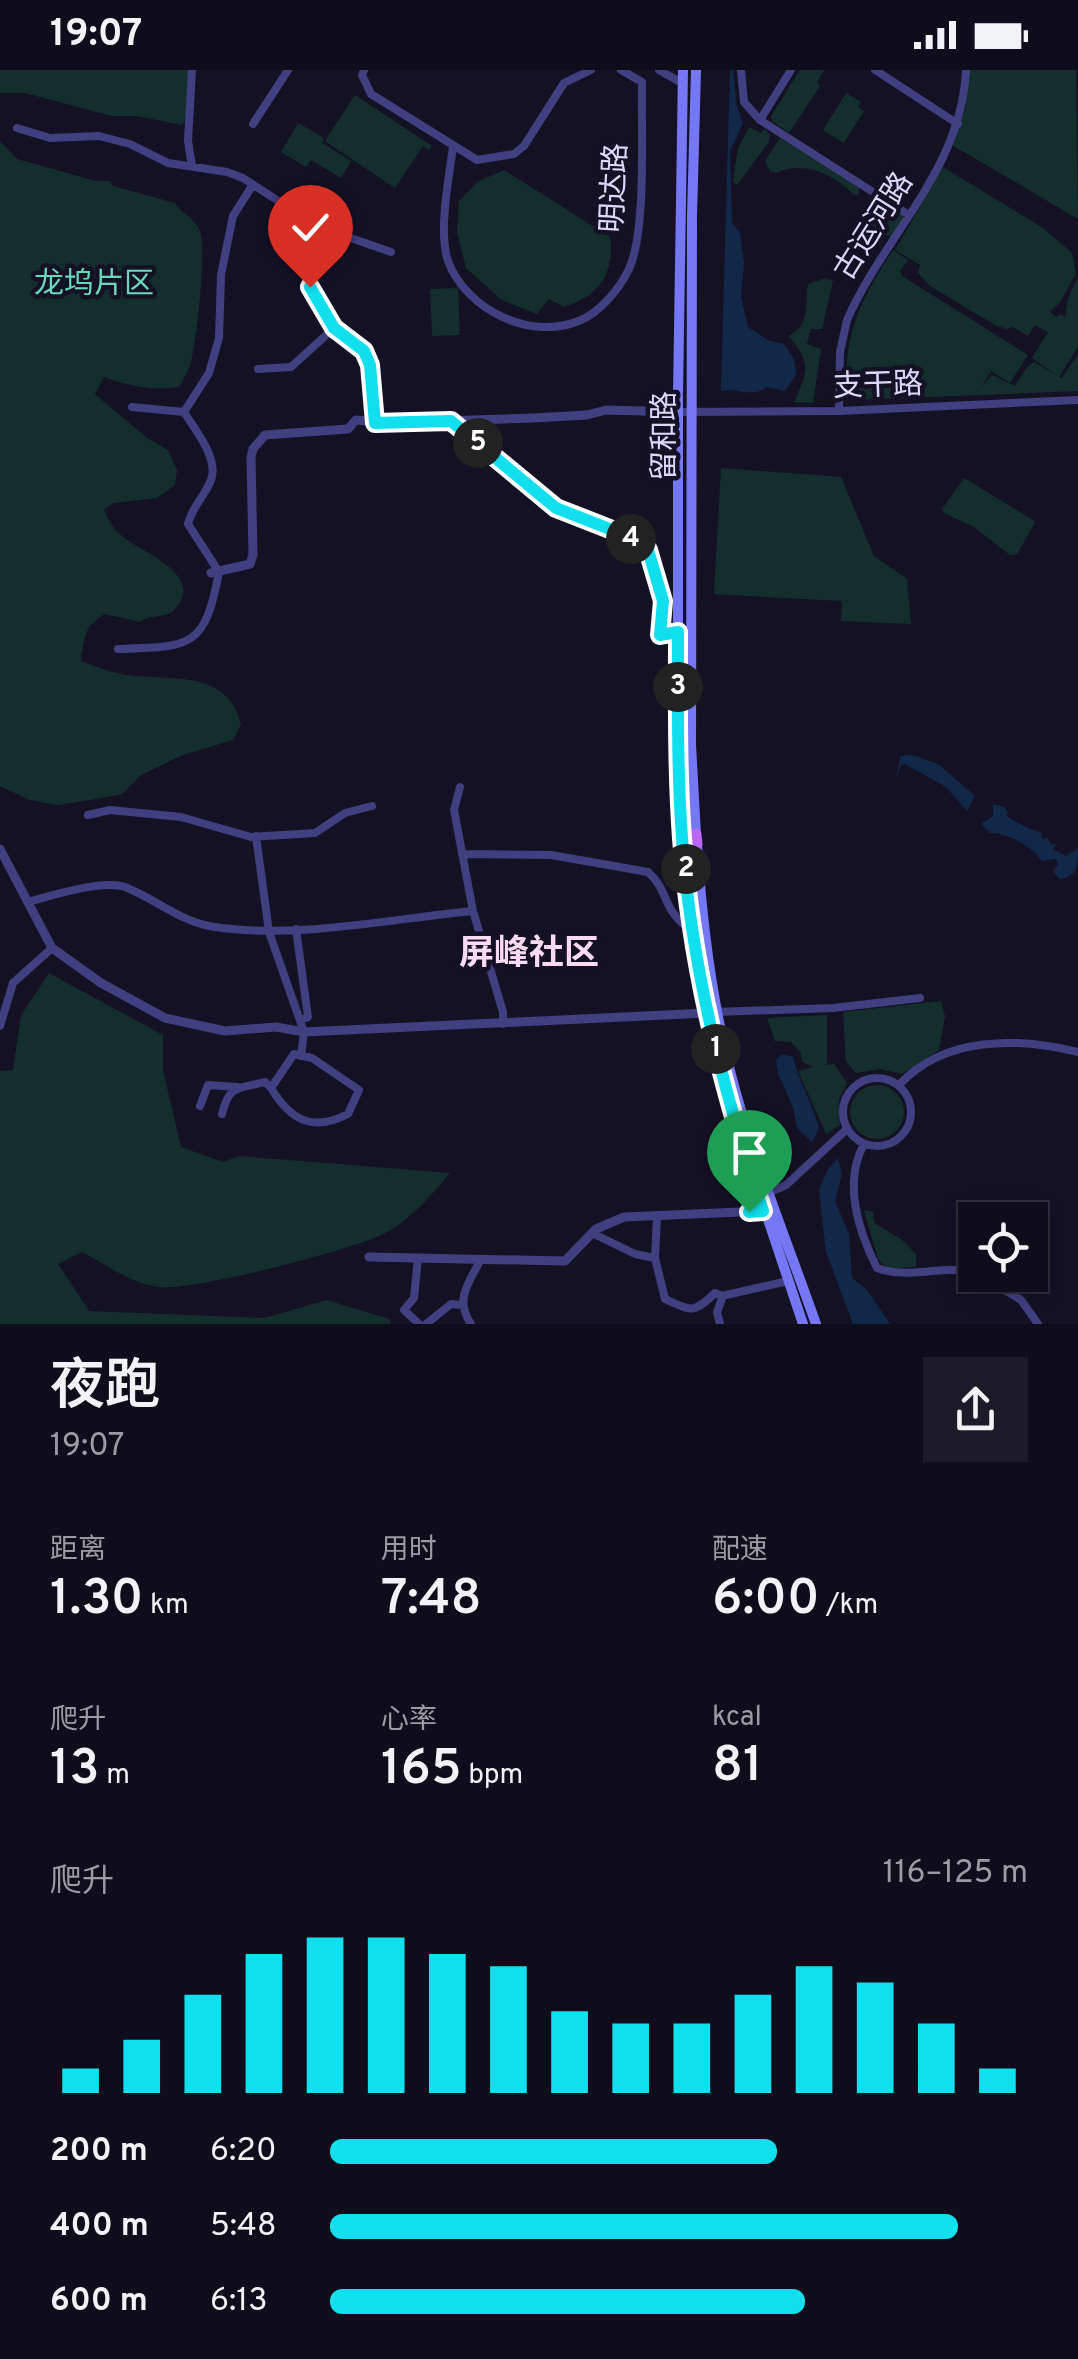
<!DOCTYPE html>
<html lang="zh">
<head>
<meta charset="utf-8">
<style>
  :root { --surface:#0f0d1c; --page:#1d1b29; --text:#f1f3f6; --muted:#9b9ca3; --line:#2f2d3b; --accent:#12dfed }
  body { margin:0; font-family:Overpass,"Noto Sans SC",sans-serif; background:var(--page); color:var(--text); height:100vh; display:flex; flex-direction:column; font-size:38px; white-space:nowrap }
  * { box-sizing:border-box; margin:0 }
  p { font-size:32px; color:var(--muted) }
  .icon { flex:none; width:55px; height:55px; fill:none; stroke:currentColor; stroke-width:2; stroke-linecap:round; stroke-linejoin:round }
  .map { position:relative; height:1254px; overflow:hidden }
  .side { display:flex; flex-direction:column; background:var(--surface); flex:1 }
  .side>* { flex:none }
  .controls { position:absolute; left:958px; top:1132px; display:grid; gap:20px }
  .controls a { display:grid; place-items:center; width:90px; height:90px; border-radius:0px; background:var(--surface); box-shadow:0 5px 15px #0003,0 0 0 2px var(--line); font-size:50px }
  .pin { position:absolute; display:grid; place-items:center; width:85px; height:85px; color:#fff; margin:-102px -42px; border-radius:50% 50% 50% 0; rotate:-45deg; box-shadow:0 0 10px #0007 }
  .pin .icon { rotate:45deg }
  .km { position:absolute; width:50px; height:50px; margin:-25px; border-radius:50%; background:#222; color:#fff; font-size:28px; line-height:50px; text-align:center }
  .round { display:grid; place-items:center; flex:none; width:105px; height:105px; border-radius:0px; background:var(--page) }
  .overview { display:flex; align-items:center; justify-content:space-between; height:170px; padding:0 50px }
  h1 { font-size:55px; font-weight:600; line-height:75px }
  .metrics { display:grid; grid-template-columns:repeat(3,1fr); gap:15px; height:170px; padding:10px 50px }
  .metrics div { display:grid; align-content:center }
  .metrics b { font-size:50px; font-weight:600 }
  .metrics small { font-size:28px; font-weight:400 }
  .metrics p { font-size:28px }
  .chart { height:280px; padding:20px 50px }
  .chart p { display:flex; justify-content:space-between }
  .chart svg { width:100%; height:180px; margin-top:10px; stroke:var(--accent); stroke-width:6 }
  ul { padding:0 50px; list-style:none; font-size:32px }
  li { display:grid; grid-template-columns:160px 120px 1fr; align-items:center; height:75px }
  li i { height:25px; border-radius:12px; background:var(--accent) }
  .status { display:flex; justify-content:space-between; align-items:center; height:70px; padding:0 50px; background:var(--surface); direction:ltr }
  .status svg { height:28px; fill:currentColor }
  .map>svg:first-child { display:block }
</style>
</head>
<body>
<div class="status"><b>19:07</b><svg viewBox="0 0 49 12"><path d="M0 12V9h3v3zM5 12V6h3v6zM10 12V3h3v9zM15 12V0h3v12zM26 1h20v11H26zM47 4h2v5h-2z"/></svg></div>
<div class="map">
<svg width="1078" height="1254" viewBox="0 0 1078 1254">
  <rect width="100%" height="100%" fill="#141125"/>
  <path fill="#142e2d" d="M0,0H192L194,38L182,55L136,46H112L25,23H0Z
    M800,0H824L817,12L820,16L789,63L772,51L771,46Z
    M969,0H1076L1078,149L952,75L965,40Z
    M846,23L861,32L858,37L864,41L844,73L823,60Z
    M355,25L432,76L429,80L423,76L395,118L325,71Z
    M298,53L324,68L322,73L351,91L341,108L311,90L306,97L281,82Z
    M749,57L761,63L764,59L770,64L769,72L737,115L733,112L738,78Z
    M780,68L859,116V125H854C834,104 804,90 776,103L770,101L765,91Z
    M0,71L17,89L96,111H110L113,116L175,133C183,146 194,146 200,161C207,178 196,276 190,296C187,303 183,310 179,317C152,321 129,316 104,307L95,324L147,368L168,380L177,400L175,415L157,428L113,433L104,440C109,451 113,459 122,466C143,483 204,504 176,538C166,550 151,543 140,552L105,544C84,556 84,568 81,591C95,596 112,603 127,605C172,611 227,599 241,654L233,670L183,685L141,705L122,724L97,729L58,735L30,730L0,716Z
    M943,97L1043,158L1072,183L1076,203L1061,231L1050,242L1057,247L1060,244L1066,247C1065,234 1071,220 1078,207V277L1059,307L1062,308L1078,284V321L854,330L847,326C843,264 860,231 893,180L908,190L900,201L902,206L1028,285L1010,313L991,301L981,317L992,305L1015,316L1027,297L1034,292L1058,306L1032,288L1048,262L1035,255L1028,266L1013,257L1006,259L995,255L930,216L918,203L920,195L895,180Z
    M504,100L610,167C615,203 599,226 564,237L549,229L537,244L502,230L466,198L457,162L459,131L477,112Z
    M871,124L904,146L892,167L860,158L861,142Z
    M826,208L833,211L822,259H811L807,274L821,279L813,333L794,332C808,302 812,292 788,266C812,254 804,236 808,214Z
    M458,218L460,265L432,266L430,219Z
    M721,398L841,407L874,486L907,509L911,554L841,551L842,531L714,524Z
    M964,408L1033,450L1035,453L1017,484L1010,485L974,457L944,443L942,439Z
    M49,903L163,965V1000L181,1077L223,1092L239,1086L450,1103C433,1123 412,1148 389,1161C359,1179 193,1221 159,1217C132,1214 105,1194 82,1182L58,1194L89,1241L264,1248L327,1230L389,1249L391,1254H0V1001L13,1000L21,945Z
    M941,931L945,946L939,980L902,1004L880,999L856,1003L846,992L843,942Z
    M827,945V993L824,995L834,994L847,1013L839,1029L840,1055L826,1064L798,1001L813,997L803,992L800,982L791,972L775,971L767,948Z
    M850 1042a27 27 0 1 1 54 0a27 27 0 1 1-54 0Z
    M864,1140L873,1142L874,1153L901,1169L916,1184V1197L888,1199L878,1189Z"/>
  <path fill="#122848" d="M730,0H733L737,37L743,53L730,81L732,153L740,163L744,193L741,226L748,257L768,270L784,274L794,289L796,305L785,321L767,317C752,329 739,317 721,321Z
    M912,685L938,694L975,726L967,741L946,717L905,694L901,695L895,712L901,686Z
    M993,734L1004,737L1008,742L1006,746C1016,752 1033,761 1041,762L1042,769L1047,768L1052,775L1056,773L1053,779L1066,786L1078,778C1078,795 1078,807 1059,809L1053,800L1058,795L1056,789L1042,791C1033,777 1006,762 990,763L981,754L993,746Z
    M782,984L793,987C799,1012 812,1033 819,1058L812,1072L797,1058L793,1037L778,1004L776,990Z
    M838,1088L842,1103L835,1131L849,1164L852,1208L867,1220L890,1254H853L826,1182L819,1120L828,1099Z"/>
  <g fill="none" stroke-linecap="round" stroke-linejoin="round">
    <path stroke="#403f80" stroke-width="8" d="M364,0L362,5L371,24L477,90L514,84L524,76L564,13L591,0
      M659,0L682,13
      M741,0L744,32L760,50L909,145
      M875,0L958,54
      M760,50L791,0
      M253,54L288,0
      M17,58L50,68L99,66L130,74L168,93L227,102L243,108L283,134L296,157L310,217L334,258L364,281L371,295L375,353
      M453,77C449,108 438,162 448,191C466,240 532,272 581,250C600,242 619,219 628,201C647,165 641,57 642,12L621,0
      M192,96L188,71L192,0
      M296,157L322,158L391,182
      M258,299L291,297L334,258
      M132,337L184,342
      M839,341L840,282L847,250C886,162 961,101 966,0
      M184,342L209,303L219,268L221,205L233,146L252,116
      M679,342L839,341L1078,330
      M451,351L556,438L625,465L648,480L663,531L660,565L678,562
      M118,579C191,577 205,578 219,502L188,454C192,437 205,426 211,410C219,388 195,360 184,342
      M460,717L454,740L473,841L503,942V954
      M88,745L110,740L181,747L251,767L315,763L345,743L372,736
      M256,766L269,862L304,962L301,986
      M462,784L551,785L648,802C671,823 660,840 693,861
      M27,832C52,826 102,809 125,817C156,829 180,852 215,857C297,869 390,849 473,841
      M296,859L308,947L300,950
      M715,942L833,938L920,928
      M0,956L13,913L52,878
      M294,984L312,988L359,1020L348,1044C313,1062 291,1051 271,1018Z
      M843 1042a34 34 0 1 1 68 0a34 34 0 1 1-68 0Z
      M899,1015C944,966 1018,967 1078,982
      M200,1036L208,1015L237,1017
      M222,1044C229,1014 239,1019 265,1012L271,1018
      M864,1074C843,1112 858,1161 877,1198C909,1210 942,1194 975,1203
      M768,1123L786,1115L847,1059
      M657,1148L655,1188L665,1229C692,1241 693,1244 715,1223L722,1226L788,1211
      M592,1163L635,1184L655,1188
      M418,1188L414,1228L404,1240L419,1254
      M980,1205L1021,1230L1038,1254
      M426,1254L451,1234L462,1235
      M471,1254C454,1229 469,1213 481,1189
      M720,1254L717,1242L723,1226"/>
    <path stroke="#403f80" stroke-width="9" d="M211,503L250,494L253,485L251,387L253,379L265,365L348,359L356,350L386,353L533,348L587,345L606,340L679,342
      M0,779L52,878L101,913L165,948L225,961L276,957L304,962L707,943
      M369,1187L565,1191L596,1159L624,1147L763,1141"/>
    <path stroke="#7677f5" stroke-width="10" d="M696,764L691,675L692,146L696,0
      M682,765L678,646V325L683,0
      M697,774C702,854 714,946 736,1023C758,1101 789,1177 816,1254
      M683,775L703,924L730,1036L803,1254"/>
    <path stroke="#ba67f4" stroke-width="11" d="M696,764L697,774
      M682,765L683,775"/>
  </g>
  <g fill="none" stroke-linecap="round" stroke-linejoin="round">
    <defs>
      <path id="route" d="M310,217L334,258L364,281L370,295L375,353L451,351L556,438L625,465L648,480L663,531L660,565L678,562C678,631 677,699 682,768C691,896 723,1020 763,1141L749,1142"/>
    </defs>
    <use href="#route" stroke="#fff" stroke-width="20"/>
    <use href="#route" stroke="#12dfed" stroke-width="12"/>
  </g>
  <g text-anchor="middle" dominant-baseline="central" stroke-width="9" stroke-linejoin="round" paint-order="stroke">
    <g font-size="30" fill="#dbd8fc" stroke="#141125">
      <text transform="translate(616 118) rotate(-87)">明达路</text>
      <text transform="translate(875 157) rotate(-58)">古运河路</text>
      <text transform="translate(878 317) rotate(-2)">支干路</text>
      <text transform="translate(666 366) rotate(-90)">留和路</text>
    </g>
    <g font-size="30" fill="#69d7b8" stroke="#141125">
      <text x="94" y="215">龙坞片区</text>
    </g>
    <g font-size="35" font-weight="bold" fill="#fcdaf1" stroke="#141125">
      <text x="529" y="885">屏峰社区</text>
    </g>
  </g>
</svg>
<div class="controls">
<a><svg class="icon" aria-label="locate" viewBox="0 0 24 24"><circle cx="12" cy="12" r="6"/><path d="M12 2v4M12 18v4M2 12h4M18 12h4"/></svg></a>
</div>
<div class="pin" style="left:749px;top:1142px;background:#1e9e55"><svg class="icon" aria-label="arrive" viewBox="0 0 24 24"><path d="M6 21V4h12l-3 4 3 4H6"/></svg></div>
<div class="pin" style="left:310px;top:217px;background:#d93025"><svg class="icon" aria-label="check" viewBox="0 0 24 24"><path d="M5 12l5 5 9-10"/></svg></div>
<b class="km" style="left:716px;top:979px">1</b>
<b class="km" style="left:686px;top:799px">2</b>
<b class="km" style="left:678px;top:617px">3</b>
<b class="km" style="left:631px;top:469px">4</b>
<b class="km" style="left:478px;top:373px">5</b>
</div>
<section class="side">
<div class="overview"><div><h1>夜跑</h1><p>19:07</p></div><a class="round"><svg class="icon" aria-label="share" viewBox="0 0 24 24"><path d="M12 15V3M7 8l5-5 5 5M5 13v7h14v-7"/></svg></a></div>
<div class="metrics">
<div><p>距离</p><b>1.30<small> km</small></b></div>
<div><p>用时</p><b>7:48</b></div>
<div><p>配速</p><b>6:00<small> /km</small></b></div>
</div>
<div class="metrics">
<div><p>爬升</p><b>13<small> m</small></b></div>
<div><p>心率</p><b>165<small> bpm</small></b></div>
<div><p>kcal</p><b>81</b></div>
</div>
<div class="chart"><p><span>爬升</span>116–125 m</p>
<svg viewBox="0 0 160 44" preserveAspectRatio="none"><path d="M5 44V38M15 44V31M25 44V20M35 44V10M45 44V6M55 44V6M65 44V10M75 44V13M85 44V24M95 44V27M105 44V27M115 44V20M125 44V13M135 44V17M145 44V27M155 44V38"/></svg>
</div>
<ul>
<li><b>200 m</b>6:20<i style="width:64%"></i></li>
<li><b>400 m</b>5:48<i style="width:90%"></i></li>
<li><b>600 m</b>6:13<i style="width:68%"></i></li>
</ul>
</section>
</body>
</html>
